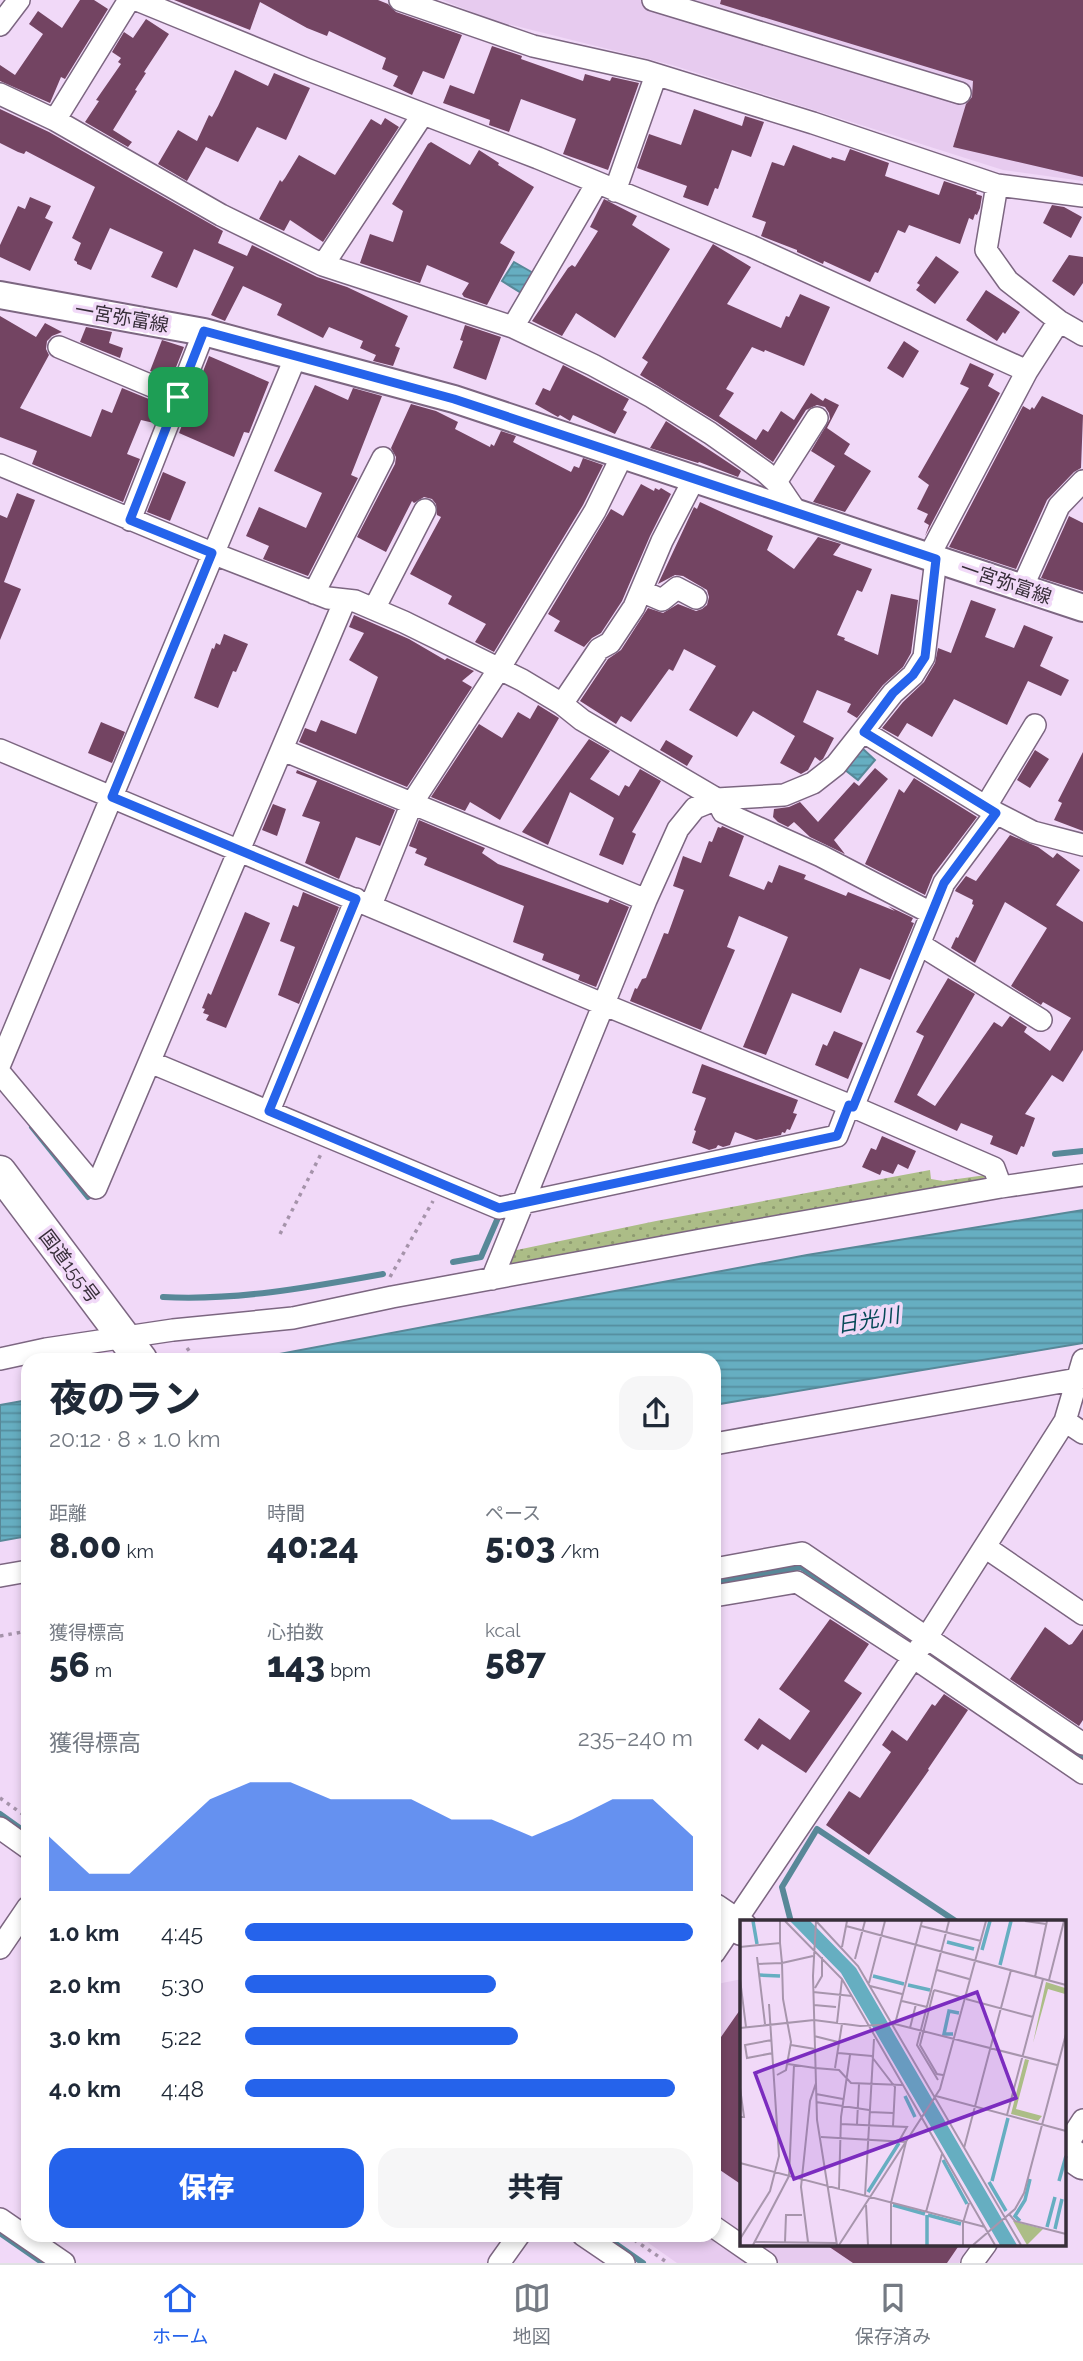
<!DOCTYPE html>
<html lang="ja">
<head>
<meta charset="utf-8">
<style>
  :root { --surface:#fff; --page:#f6f6f7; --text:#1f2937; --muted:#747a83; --line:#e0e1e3; --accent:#2563eb }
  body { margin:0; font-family:Raleway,"Noto Sans JP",sans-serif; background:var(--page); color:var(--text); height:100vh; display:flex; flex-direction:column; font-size:26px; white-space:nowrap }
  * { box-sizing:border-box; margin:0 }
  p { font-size:23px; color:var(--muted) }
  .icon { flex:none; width:38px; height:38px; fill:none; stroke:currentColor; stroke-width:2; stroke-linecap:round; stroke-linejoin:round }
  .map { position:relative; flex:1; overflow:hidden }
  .side { position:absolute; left:21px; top:1353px; width:700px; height:889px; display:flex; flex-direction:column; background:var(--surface); border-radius:21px; box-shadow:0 4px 10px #0003 }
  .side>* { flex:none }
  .pin { position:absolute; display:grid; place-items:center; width:60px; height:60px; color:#fff; margin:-30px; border-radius:14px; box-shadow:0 4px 10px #0006 }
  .round { display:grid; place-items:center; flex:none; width:74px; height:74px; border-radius:21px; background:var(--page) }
  .summary { display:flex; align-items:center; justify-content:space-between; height:119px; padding:0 28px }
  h1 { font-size:38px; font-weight:800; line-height:52px }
  .figures { display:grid; grid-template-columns:repeat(3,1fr); gap:10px; height:119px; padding:7px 28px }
  .figures div { display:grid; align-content:center }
  .figures b { font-size:35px; font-weight:800 }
  .figures small { font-size:19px; font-weight:400 }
  .figures p { font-size:19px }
  .chart { height:196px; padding:14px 28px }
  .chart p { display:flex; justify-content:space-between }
  .chart svg { width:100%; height:126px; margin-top:7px; fill:var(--accent); opacity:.7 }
  .button { display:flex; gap:14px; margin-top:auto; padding:14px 28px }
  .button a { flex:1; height:80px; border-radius:21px; background:var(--accent); color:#fff; font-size:28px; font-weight:800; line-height:80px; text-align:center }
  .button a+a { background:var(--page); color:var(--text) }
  ul { padding:0 28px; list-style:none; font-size:23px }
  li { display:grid; grid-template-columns:112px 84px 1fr; align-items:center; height:52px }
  li i { height:18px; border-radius:9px; background:var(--accent) }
  .tab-bar { display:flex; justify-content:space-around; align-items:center; height:98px; border-top:2px solid var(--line); background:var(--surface); font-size:19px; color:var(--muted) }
  .tab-bar a { display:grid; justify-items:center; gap:4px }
  .tab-bar .active { color:var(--accent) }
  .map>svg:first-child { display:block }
</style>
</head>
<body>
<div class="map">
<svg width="1083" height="2263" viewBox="0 0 1083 2263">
  <defs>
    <pattern id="grass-dots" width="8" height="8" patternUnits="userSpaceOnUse" patternTransform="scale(1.75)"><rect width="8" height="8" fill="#acbd87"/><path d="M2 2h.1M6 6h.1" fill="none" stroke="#8d9a6f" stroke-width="1.8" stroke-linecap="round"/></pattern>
    <pattern id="water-rules" width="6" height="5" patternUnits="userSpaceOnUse" patternTransform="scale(1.75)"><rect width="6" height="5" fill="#66aec1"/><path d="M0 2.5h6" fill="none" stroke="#558e9e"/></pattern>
  </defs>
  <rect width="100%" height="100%" fill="#f1d9f8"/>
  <path fill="#e7cbef" d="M442,0H1083V181L1003,170L672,65L492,20Z
    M742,1979V2244H972L959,2263H677L637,2235H714V1988L717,1984Z"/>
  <path fill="url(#grass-dots)" d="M930,1170L931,1179L943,1181L986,1175V1179L971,1187L508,1266L512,1251L656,1221Z"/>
  <path fill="url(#water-rules)" stroke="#588898" stroke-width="2" d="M514,262L535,274L523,294L502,281Z
    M862,748L875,760L858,780L844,769Z
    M1083,1210V1343L714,1405V1360H247L807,1255Z
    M28,1400V1536L0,1541V1405Z"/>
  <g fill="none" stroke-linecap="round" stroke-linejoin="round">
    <path stroke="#588898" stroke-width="6" d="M32,1127L88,1197
      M1055,1154L1083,1151
      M453,1262L481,1257L497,1220
      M163,1297C236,1301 311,1287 383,1274
      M714,1582L801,1567L897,1631
      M941,1663L1083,1760
      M0,1814L28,1834
      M791,1922L782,1887L817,1829L957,1922
      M0,2233L43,2263
      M603,2235L643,2263"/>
  </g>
  <path fill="#734462" d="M80,0H94L108,9L65,79L61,77L50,103L0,81V65L15,75L43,34L29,24L38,11L62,28Z
    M174,0H378L388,4L396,12L462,35L444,79L423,71L412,95L393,86L398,76L382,69L386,58L329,31L327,36L307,28L260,2L250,30Z
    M721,0H1083V177L953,147L966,104L972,97L973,81L720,4Z
    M146,19L169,34L144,72L146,73L135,90L137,91L113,130L132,142L128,147L85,122L99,101L96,100L121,64L118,62L121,58L112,52L124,32L133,38Z
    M492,46L522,56L521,59L583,81L585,74L610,81L612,77L639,83L608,170L563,154L576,119L521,99L509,132L489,125L490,120L443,103L450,85L474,94Z
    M235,70L268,86L274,73L310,88L286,140L257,127L238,162L206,147L187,181L158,164L178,130L197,141L209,115L212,117L218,106Z
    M0,109L49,132L223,231L218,243L247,256L252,245L317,277L347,287L408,316L395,346L400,348L393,366L373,361L376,355L360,348L363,341L329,327L323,338L277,315L282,304L243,286L225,321L211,315L234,267L194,249L177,288L151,277L163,252L110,228L91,270L77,264V262L74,260L81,243L72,238L95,187L26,151L24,154L18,152L0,143Z
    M694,109L742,126L745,116L764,122L751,157L732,150L718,189L715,188L708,206L683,197L687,186L637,168L649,134L681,145Z
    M385,118L399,127L323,242L290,220L284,231L259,219L280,180L282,182L285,178L299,155L335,175L371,119L381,125Z
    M431,142L470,165L479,150L499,163L498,165L534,187L500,243L515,252L487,305L464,297L462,294L469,283L427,265L420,283L360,263L370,234L393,242L403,211L392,204L428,144Z
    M793,145L831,159L832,157L845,161L850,149L889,163L885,176L939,195L944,181L977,192L976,194L982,196L980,208L977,215L975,214L973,220L969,218L960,244L909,225L905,233L898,230L878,273L875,272L870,282L824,261L823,264L797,252V250L761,236L766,222L752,217L772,162L784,166Z
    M30,197L51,206L45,218L53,222L30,271L0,257V245L18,206L25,209Z
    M604,199L637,216L632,225L670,249L615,338L576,313L562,336L532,321L568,268L572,265L575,267L598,231L590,227Z
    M1052,205L1064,207L1082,217L1071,238L1043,223Z
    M713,244L751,267L727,304L781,328L786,316L789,317L800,294L830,307L804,366L765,350L764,352L752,347L726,389L734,393L719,416L756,440L763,429L768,432L781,411L794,420L811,393L823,401L825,398L839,405L827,428L850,444L844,454L871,471L845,512L813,502L835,466L811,451L830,419L829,413L825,407L817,405L806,410L773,462L717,422L640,375L648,362L642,358Z
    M1069,255L1083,257V283L1074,296L1052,281Z
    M936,256L959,272L935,304L916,290L920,285L917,283Z
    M986,290L1020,312L1005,334L1003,332L997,341L966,320Z
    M0,316L36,337L45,323L62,332L52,336L47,341L46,349L49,355L20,408L91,437L102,409L112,413L122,388L161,404L154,423L141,420L127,454L140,459L123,502L32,464L37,451L0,437Z
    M465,325L501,337L486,380L453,368L463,341L460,340Z
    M86,327L112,332L109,343L123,348L120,358L80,342Z
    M162,340L184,347L171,380L150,371Z
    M904,341L919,351L903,378L887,368Z
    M209,356L269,382L249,433L244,432L234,457L179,433Z
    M970,363L994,374L988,386L1000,393L925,536L929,525L924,522L928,514L917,509L929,485L918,477L969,388L960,384Z
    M563,365L629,399L623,410L627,412L615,434L573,415L570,421L560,415L558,417L535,404L543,388L550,391Z
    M315,385L348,400L353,388L382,396L351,475L358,478L308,576L263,559L269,546L246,536L259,507L306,528L322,493L274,471Z
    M1042,396L1083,415L1081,468L1074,472L1047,500L1016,569L949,547L1023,406L1030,410L1032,407L1034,409Z
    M411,404L436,411L458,422L455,429L490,447L491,444L494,446L501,431L516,436L513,442L571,472L574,466L579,468L583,458L603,465L583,505L494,652L475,642L486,624L448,604L452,596L410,574L441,517L437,515L436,504L432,499L424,497L414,503L412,501L386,552L357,537L395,464L396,457L391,448Z
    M666,421L741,471L738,477L699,462L698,463L650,448Z
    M163,472L186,482L170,521L147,512Z
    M641,484L654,491L655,488L659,490L661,488L671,494L650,536L622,601L601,633L592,638L584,647L554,631L560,621L548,614L611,509L623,516Z
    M17,493L35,500L4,582L21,589L0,640V515L7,518Z
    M700,502L773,536L767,550L794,569L818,537L841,544L833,555L872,569L862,592L857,590L837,635L845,638L844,640L878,655L891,594L918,600L911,653L903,667L883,685L857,718L847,712L851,704L817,690L803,722L834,738L823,759L820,761L815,757L808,770L801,774L780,763L795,736L753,711L737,737L689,710L716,666L684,649L673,671L669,669L631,722L621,716L616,724L580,701L608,659L621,650L648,608L663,613L678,604L696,611L702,609L707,605L709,597L707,590L683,576L675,575L658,584L694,507L697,509Z
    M1069,516L1083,523V591L1041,578Z
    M971,600L996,609L985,637L1014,648L1024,625L1053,637L1040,666L1069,680L1061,696L1028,681L1007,725L954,699L932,737L907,723L898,737L882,728L903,702L924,682L935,663L938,648L951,653Z
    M354,615L409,639L445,660L447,658L474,671L462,681L472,687L407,787L299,742L305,728L316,732L321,720L356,734L378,677L349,660L364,633L349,627Z
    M224,634L248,644L236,672L233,671L218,708L194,698L212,648L214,649L216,643L220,645Z
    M538,705L559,718L500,820L470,802L465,811L431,797L479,724L502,738L518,712L530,719Z
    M101,722L125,732L112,763L88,753Z
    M589,739L610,751L590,779L619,796L625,785L629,787L640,769L661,781L632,832L636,834L623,865L599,855L614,818L570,792L548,845L522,832Z
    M666,740L693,756L687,766L660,750Z
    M1035,750L1049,759L1030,788L1017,780Z
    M1083,752V831L1054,820L1062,803L1058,801Z
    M875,768L888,779L834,840L845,854L810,837L794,822L788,827L778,822L773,817L774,809L789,807L800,802L818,822L854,782L859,786Z
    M297,770L395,810L380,846L356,837L339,879L305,863L320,822L302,816L317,781L296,773Z
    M914,778L977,817L933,875L925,895L865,864L899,789L904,793Z
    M273,804L286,809L277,836L262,830Z
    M419,820L485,848L482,853L498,864L608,903L610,899L629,907L596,987L578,980L580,975L542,960L544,954L513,942L524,906L424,865L427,858L415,853L417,849L409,846Z
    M722,826L744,836L729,876L764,890L768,881L772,883L779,865L806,875L804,879L846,896L848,892L895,911L888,906L913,918L911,922L914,923L890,980L860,968L841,1013L792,993L766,1055L743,1047L788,937L739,916L727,947L735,950L701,1030L630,1001L635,988L637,989L642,979L646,978L664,933L668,934L684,890L673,886L683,856L701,863L709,841L712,842L718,827L721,828Z
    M1010,835L1038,847L1053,858L1057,853L1080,870L1056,905L1083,922V1050L1063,1082L1052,1075L1025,1114L1035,1118L1024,1147L1021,1146L1017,1155L990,1144L993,1136L961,1123L957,1131L894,1102L924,1036L916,1032L948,978L975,994L917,1095L935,1106L994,1022L1002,1027L1010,1016L1027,1027L1024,1032L1050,1051L1071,1018L1043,1002L1041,1005L1011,986L1047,928L1005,902L975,963L951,948L956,937L958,938L974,905L972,904L973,900L955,891L956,889L966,876L976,881Z
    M303,892L339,907L299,1004L278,995L295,947L280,941L293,905L298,907Z
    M245,912L270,923L226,1028L206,1020L209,1015L203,1013L205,1009L202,1008L208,993L211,995Z
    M834,1031L863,1043L848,1079L815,1065L823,1044L827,1046Z
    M702,1064L798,1100L793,1113L797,1114L790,1130L787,1129L785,1133L782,1132L781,1135L756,1140L735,1132L730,1145L723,1147L718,1145L716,1148L709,1150L692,1143L696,1131L694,1130L706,1098L692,1093Z
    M882,1136L916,1151L908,1169L898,1164L893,1174L882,1170L880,1175L862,1167L871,1148L876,1150Z
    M830,1619L869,1644L844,1681L862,1693L806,1773L762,1744L758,1750L744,1740L759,1718L790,1740L810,1711L779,1689Z
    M1045,1627L1069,1645L1072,1644L1083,1629V1720L1079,1726L1010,1679Z
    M944,1694L968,1710L928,1769L929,1770L869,1855L826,1825L849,1791L860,1798L891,1752L882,1745L892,1730L907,1741L932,1704L935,1706Z
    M742,2007V2185L714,2166V2047Z
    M825,2244H960L947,2263H853Z"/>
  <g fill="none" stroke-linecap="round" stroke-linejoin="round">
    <defs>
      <path id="minor" d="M137,0L306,69L538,158L751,246L1027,371
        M400,0L533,46L645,71L813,123L997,185L1083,196
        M653,0L960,93
        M0,25L19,0
        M0,94L55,120L221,215L323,265L513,327L593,365L652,397L710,433L765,472L776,482L797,513
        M55,120L129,0
        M997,185L986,250L1008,281L1059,321L1083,335
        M615,191L656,75
        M323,265L423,114
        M513,327L597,183
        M59,347L178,397
        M0,465L212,553L328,598L355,601L404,622L522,680L562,704L582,720L717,799L723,812L821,856L931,913
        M776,482L817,418
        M130,520L204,332
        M929,556L1027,371L1059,321
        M1022,588L1059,506L1083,481
        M641,591L662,600L677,588L696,598
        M314,593L383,458
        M374,609L425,510
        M562,704L599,649L610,643L634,607L662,541L694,479
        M864,732L996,813L1033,832L1083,845
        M0,750L605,1005L849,1105L994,1168L1001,1187
        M283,750L646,900
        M986,806L1035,725
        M371,905L412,803L499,669L595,511L623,454
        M919,944L1041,1020
        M150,1062L499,1208L837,1136L849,1105
        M0,1064L296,356
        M0,1073L96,1188L345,600
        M853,1107L944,883L996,813
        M269,1111L356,899
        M492,1279L646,900L678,829L695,808L717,799L784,795L813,783L836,765L893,693L913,675L924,657L936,559
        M0,1359L46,1349L173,1330L293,1318L392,1297L701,1240L1001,1187L1083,1175
        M1065,1421L1083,1433
        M714,1444L1083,1378
        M985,1547L1083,1614
        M714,1569L802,1553L1083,1744
        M0,1576L28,1571
        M714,1596L797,1582L913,1657L1083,1773
        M0,1828L28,1848
        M0,1948L28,1907
        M714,1953L927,1637L1065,1421L1083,1360
        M1064,2149L1083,2120
        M0,2219L64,2263
        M714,2227L766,2263
        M583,2235L624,2263
        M499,2263L519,2235
        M972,2263L986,2244"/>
      <path id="major" d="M0,295L204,332L454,399L1083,608"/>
      <path id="highway" d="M0,1172L141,1360
        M714,1910L742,1929
        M1064,2150L1083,2163"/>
    </defs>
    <use href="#minor" stroke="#7c6681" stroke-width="24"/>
    <use href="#major" stroke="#7c6681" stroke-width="30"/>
    <use href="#highway" stroke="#7c6681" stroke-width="35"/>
    <path stroke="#a593aa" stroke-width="3.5" stroke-dasharray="3.5 5" stroke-linecap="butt" d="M280,1234L321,1154
      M390,1277L433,1201
      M187,1348L196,1360
      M0,1636L28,1631
      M0,1798L28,1818
      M627,2235L668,2263"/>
    <use href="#minor" stroke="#fff" stroke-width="21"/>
    <use href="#major" stroke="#fff" stroke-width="26"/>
    <use href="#highway" stroke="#fff" stroke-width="32"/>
  </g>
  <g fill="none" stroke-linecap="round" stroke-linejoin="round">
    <defs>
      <path id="route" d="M204,331L454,399L936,559L925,657L913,675L893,693L864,732L996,813L944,883L853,1107L849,1105L837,1136L499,1208L269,1111L356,899L112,797L212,553L130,520Z"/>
    </defs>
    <use href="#route" stroke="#fff" stroke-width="14"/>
    <use href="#route" stroke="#2563eb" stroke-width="9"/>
  </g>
  <g text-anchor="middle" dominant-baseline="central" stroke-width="7" stroke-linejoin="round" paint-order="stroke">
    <g font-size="19" fill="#372e39" stroke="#f1d9f8">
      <text transform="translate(122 317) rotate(10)">一宮弥富線</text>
      <text transform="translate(1006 582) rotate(19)">一宮弥富線</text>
      <text transform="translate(70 1266) rotate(53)">国道155号</text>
    </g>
    <g font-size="21" font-style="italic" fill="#064957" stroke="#f1d9f8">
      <text transform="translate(868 1320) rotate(-10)">日光川</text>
    </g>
  </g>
  <g transform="translate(740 1920)">
    <rect width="326" height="326" fill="#f1d9f8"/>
    <path d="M306,62L325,68V74L308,69L293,123ZM285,139L289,140L276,189L302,196L298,201L271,194Z" fill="#acbd87"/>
    <path d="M273,301L303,309L287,325Z" fill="#acbd87"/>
    <path d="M50,1H70L116,48L277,325H260L101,53Z" fill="#66aec1"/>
    <path fill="none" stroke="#66aec1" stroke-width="3.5" d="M13,1L17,24M207,22L234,29M242,30L250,1M260,45L271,1M19,55L40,56M133,56L164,64M168,65L190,70M213,114H204L209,91L219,93M165,176L175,197M203,240L227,284M252,261L268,198M319,261L326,236M249,262L266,291M128,272L159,223M153,285L185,294M187,295V325M188,295L221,304M280,301L275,296L285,280L290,259M307,307L315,277M315,309L322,279"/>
    <path fill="none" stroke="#a795ac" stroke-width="2" d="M40,1V23M45,1L102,59L255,325M76,1L118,46L281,325M76,1L73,56L77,200L97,325M285,1L306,4M106,6L326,65M181,6L241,21M0,27L40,23L42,43L73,36M102,27L107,1M17,37L25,104M115,39L125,1M17,44L42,43L43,79L51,122L46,150L37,155M197,50L229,59M295,57L307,1M0,59L6,107M309,60L324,1M129,63L145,1M130,66L162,74M75,68L82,56V37M194,70L180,125L197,154L203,155M194,70L224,78M73,72L112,76M226,79L293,97M162,81L187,87M74,85L96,87M97,103L102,59M155,104L182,1M0,108L74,100L120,106L155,104L317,145M170,108L176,84M74,116L98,122M32,120L5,125L7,138L33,133M51,125L75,129M98,133L132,136M132,137L155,167L153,206M48,144L75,148M75,148L99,150L111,163L162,165M95,148L102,104M198,160L177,125L209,1M0,168L4,197H0M76,174L103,179M196,176L326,211M76,182L129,190M129,192L153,193M267,195L303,59M100,204L167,207L159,221M117,204L119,164M81,217L166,222L151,283V325M224,228L271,50M0,243L245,307M49,256L54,145M99,269L101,197L110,135M125,276L134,119M126,285L128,325M186,292L202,234M269,294L275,301L326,314M0,319L30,271L39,236L29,84M15,322L96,323M45,322L46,295H62M68,322L61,267L70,181L76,163M13,325L49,256M99,325L200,169L246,1M223,325V303L229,283M233,325L275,289L284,273L326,114"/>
    <path fill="#7b2cbf" fill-opacity="0.15" stroke="#7b2cbf" stroke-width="3.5" d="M237,72L276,178L54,259L15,153Z"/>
    <rect width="326" height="326" fill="none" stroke="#372e39" stroke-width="3.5"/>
  </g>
</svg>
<div class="pin" style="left:178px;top:397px;background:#1e9e55"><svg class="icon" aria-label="arrive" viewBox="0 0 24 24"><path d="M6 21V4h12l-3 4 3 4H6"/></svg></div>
<section class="side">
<div class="summary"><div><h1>夜のラン</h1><p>20:12 · 8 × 1.0 km</p></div><a class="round"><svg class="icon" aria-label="share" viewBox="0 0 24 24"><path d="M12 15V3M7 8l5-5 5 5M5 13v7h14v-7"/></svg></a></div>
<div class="figures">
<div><p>距離</p><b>8.00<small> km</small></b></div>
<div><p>時間</p><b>40:24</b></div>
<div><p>ペース</p><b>5:03<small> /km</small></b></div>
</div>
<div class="figures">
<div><p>獲得標高</p><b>56<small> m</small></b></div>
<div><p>心拍数</p><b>143<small> bpm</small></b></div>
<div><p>kcal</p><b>587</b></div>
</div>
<div class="chart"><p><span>獲得標高</span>235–240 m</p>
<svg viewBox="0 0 160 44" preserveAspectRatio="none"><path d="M0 44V25L10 38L20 38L30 25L40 12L50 6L60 6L70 12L80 12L90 12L100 19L110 19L120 25L130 19L140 12L150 12L160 25V44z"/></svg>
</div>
<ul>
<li><b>1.0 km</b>4:45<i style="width:100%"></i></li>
<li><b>2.0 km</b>5:30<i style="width:56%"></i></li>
<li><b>3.0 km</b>5:22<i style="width:61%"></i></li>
<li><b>4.0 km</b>4:48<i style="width:96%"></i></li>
</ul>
<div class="button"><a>保存</a><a>共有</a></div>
</section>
</div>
<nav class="tab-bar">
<a class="active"><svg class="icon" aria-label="home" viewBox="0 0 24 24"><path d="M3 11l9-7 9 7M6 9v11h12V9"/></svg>ホーム</a>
<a><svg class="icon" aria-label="map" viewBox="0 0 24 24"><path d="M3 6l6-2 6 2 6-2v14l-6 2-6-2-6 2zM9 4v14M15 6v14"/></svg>地図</a>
<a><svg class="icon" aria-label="saved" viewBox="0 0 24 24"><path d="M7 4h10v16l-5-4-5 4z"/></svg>保存済み</a>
</nav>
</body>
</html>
